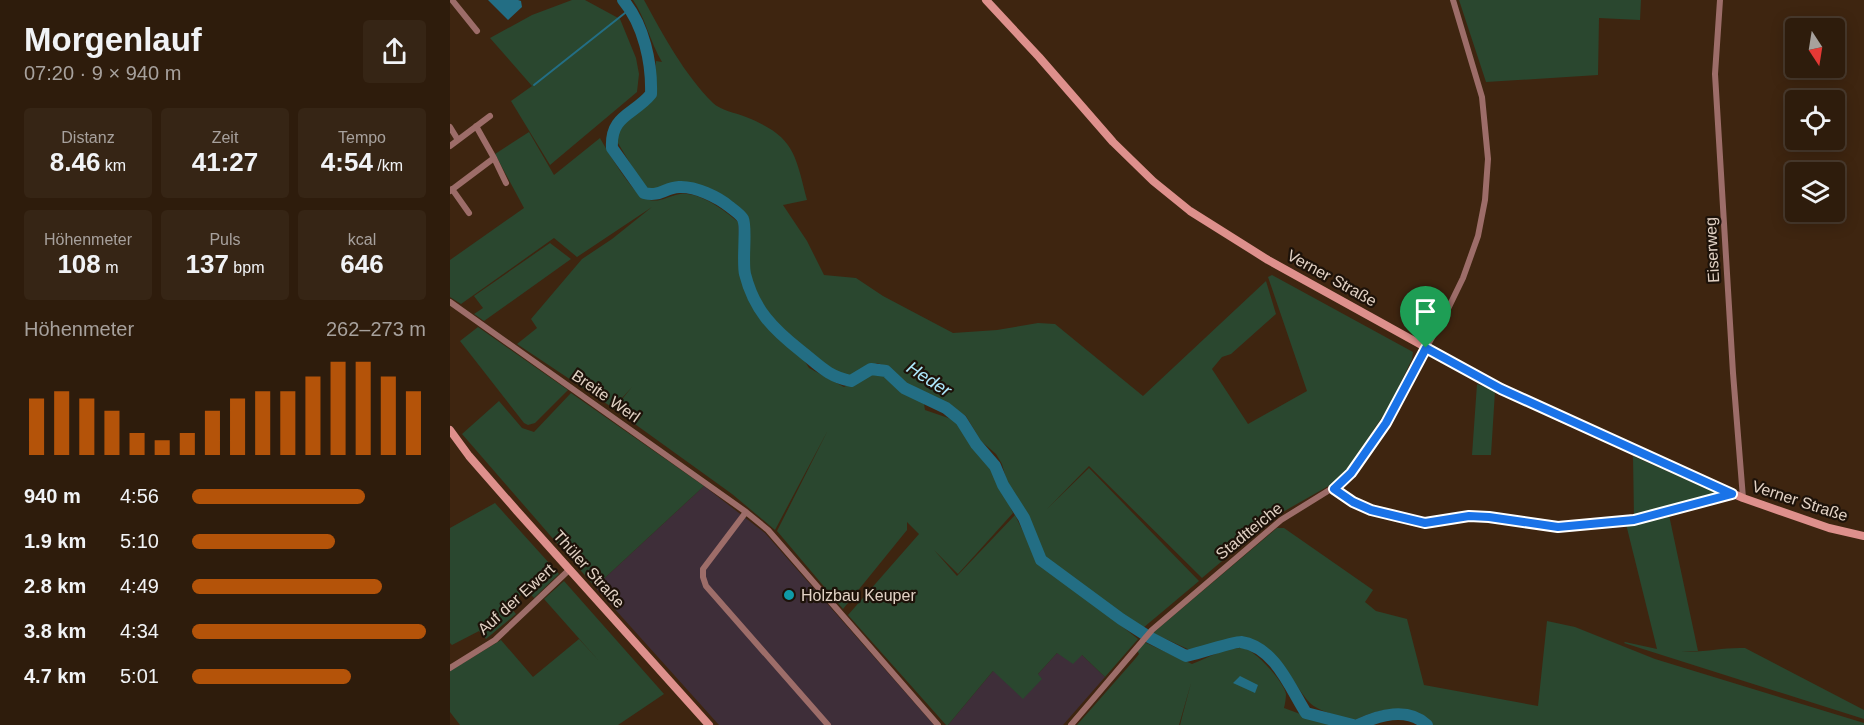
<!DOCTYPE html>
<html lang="de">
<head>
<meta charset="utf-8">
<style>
  :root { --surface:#2e1c0c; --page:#362515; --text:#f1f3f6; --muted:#a7a19d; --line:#493a2d; --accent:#b45309 }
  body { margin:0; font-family:Arial,sans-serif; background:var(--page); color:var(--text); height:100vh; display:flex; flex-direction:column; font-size:22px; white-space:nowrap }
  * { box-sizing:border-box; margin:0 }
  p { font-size:20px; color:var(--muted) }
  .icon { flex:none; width:33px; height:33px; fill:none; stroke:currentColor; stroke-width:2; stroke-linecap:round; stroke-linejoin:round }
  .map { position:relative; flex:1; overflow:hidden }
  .sheet { display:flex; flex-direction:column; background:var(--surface); width:450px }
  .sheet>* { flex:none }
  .needle { width:39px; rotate:168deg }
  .fabs { position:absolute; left:1335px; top:18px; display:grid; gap:12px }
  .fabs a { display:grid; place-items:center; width:60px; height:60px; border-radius:6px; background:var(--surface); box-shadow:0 3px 15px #0003,0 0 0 2px var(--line); font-size:30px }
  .pin { position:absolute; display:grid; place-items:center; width:51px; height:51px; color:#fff; margin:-62px -26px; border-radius:50% 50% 50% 0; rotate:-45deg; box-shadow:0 0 6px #0007 }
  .pin .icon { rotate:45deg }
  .round { display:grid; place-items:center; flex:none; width:63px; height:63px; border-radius:6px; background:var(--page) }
  .headline { display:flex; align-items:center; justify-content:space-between; height:102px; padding:0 24px }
  h1 { font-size:33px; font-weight:700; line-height:45px }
  .stats { display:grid; grid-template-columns:repeat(3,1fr); gap:9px; height:102px; padding:6px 24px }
  .stats div { display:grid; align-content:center; border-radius:6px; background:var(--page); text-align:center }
  .stats b { font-size:26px; font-weight:700 }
  .stats small { font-size:16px; font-weight:400 }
  .stats p { font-size:16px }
  .chart { height:168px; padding:12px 24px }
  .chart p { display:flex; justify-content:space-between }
  .chart svg { width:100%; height:108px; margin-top:6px; stroke:var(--accent); stroke-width:6 }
  ul { padding:0 24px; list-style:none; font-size:20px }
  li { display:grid; grid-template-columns:96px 72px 1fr; align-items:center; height:45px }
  li i { height:15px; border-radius:8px; background:var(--accent) }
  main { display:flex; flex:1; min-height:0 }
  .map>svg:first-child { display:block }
</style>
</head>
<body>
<main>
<section class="sheet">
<div class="headline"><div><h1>Morgenlauf</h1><p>07:20 · 9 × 940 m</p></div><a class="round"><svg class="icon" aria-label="share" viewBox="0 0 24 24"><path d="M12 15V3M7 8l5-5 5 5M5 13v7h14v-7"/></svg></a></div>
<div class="stats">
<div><p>Distanz</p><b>8.46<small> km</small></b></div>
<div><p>Zeit</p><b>41:27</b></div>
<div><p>Tempo</p><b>4:54<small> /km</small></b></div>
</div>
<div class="stats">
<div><p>Höhenmeter</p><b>108<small> m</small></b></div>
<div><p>Puls</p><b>137<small> bpm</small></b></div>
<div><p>kcal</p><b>646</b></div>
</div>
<div class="chart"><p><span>Höhenmeter</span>262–273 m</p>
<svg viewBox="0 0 160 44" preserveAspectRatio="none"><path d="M5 44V21M15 44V18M25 44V21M35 44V26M45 44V35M55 44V38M65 44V35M75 44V26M85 44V21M95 44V18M105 44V18M115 44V12M125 44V6M135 44V6M145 44V12M155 44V18"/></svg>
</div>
<ul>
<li><b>940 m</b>4:56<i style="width:74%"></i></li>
<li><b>1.9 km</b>5:10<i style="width:61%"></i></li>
<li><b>2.8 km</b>4:49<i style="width:81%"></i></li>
<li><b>3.8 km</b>4:34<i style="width:100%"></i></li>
<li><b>4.7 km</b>5:01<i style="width:68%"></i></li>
</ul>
</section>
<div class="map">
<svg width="1414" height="725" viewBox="0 0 1414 725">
  <rect width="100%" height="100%" fill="#3e2510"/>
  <path fill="#3e2e39" d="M254,486L315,533L484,725H269L145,587Z
    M607,653L632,655L655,677L613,725H498L543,671L591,679L587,675Z"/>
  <path fill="#2a472f" d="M122,0H135L170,19L186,58L189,74L187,92L100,165L61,101L82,86L40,38L82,15Z
    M183,0H194C213,35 234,74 263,103C270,110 286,113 296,117C344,136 345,153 357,200L333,205L357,241L374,275L406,278L433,296L503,333L547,330L588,323L605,324L693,396L816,281L826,314L781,354L772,357L762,369L798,424L857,391L818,277L822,275L963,352L962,359L939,407L893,475L882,484L824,517L752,578L639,466L597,509L639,468L749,581L693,628L594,558L585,540L578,518L557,482L552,464L546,454L531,441L516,416L496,403L457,385L436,366L427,363C419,367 409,374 401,376C381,380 356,349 341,339L359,368L394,387L418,375L431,374L450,389L474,404L475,410L507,421L522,445L541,466L563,513L508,574L484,550L507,576L565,515L590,566L641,602L688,639L655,677L632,655L623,664L607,653L588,674L592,679L573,699L543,671L498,725H496L398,615L469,534L457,522V530L393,609L327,531L378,430L325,530L282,494L164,409L182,387L163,408L67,344L87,328L81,319L132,259L162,239L202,207L127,257L104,238L11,304L0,297V260L74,208L45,154L79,132L104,175L150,138C157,151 182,192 194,198C208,205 217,196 230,194C250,192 274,210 288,222L289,237L292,230H299C296,205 251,182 227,184C219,185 211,189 205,193L196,190L165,138L170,128L205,96L206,61L212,62C200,42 195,17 183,0Z
    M1009,0H1191L1190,20L1149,18L1148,75L1036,82Z
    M100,243L121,259L34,321L24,314L33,308L24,296Z
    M28,327L118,390L85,423L78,425L74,423L10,341Z
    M1027,384L1045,391L1041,455H1022Z
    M121,393L254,486L145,587L12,434L49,401L72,428L84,432Z
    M1183,456L1264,492L1262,496L1184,517Z
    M45,503L109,574L84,598L76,589L60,607L66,614L36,639L29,631L2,645L0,643V528Z
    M1219,515L1248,651H1231C1253,653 1273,647 1295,648L1414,710V719L1174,643L1175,642L1207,649L1176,524Z
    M827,528H834L923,590L915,602L926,611L957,619L974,685L1088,706L1097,621L1125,627L1205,659L1414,723V725H981C957,703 930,707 903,721C892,717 868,711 860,703C853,696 847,685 841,677C810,636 790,630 742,651L703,633Z
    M114,581L214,694L168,725H10L0,712V671L51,640L83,677L129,639L149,661L94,599Z
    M694,642L742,664C757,658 776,647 792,648C804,648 834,682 836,694C836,698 835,704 834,708L880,725H730L741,683L729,725H627L685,659L689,654L687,650Z"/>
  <path fill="#236e84" d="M38,0H68L71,1L72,7L58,20Z
    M790,676L808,685L805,693L783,683Z"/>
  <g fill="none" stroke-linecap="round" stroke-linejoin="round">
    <path stroke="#236e84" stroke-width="2" d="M84,85L180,9"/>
    <path stroke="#236e84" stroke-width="12" d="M173,0C194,25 202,63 201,94C184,115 160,115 162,148L194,193C210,197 214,188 229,187C245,186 268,197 280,207C284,210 291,215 293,219C297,227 292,261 295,274C304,310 323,329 351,351C369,365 377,376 401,381L421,369L436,371L454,388L496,408L511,420L526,444L545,466L553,485L574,518L591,560L671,619L699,637L736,656C745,654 787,641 791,642C825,647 840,688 856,713L903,725
      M908,725C929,715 958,707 977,725"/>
    <path stroke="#9d6d69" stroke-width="6" d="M2,0L27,31
      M1270,0L1265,74L1283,373L1293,498
      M0,127L8,140
      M0,146L40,116
      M44,158L56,183
      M2,189L19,213
      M0,191L44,158L26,126
      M0,302L296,512L318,530L488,725
      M884,489L903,502L921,510L975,523L1019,516L1039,517L1108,527L1184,520L1282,494
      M296,512L253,569V577L256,586L378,725
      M0,668L45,640L120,569
      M621,725L702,630L831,520L894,481L936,423L976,348L995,315L1013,278L1028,236L1035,200L1038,159L1032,97L1003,0"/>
    <path stroke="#de908c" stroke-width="8" d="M536,0L589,57L663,142L703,181L740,211L818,260L1051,389L1109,417L1293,498L1379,528L1414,536
      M0,430L19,456L67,511L259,725"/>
  </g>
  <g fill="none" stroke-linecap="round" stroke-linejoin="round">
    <defs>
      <path id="route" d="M976,348L1051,389L1282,494L1184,520L1108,527L1039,517L1019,516L975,523L921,510L903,502L884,489L901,473L936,423Z"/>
    </defs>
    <use href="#route" stroke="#fff" stroke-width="12"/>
    <use href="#route" stroke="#1a73e8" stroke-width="8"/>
  </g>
  <circle fill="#0f9aa8" stroke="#1d1209" stroke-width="2" cx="339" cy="595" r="6"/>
  <g text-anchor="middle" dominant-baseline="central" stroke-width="4.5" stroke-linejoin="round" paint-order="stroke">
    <g font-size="16" fill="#e2d2c5" stroke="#1d1209">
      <text transform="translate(1262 250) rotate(-93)">Eiserweg</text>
      <text transform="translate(882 278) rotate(29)">Verner Straße</text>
      <text transform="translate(156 396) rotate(35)">Breite Werl</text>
      <text transform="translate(1350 501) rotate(18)">Verner Straße</text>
      <text transform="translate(799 531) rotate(-39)">Stadtteiche</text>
      <text transform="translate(139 569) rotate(48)">Thüler Straße</text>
      <text transform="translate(66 599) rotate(-42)">Auf der Ewert</text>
    </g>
    <g font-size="16" fill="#e2d2c5" stroke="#1d1209" text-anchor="start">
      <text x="351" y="595">Holzbau Keuper</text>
    </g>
    <g font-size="18" font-style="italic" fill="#ade8fc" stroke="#1d1209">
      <text transform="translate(479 379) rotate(33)">Heder</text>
    </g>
  </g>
</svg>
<div class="fabs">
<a><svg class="needle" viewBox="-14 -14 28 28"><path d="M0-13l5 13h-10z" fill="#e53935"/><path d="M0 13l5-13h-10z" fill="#a7a19d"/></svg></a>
<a><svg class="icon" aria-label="locate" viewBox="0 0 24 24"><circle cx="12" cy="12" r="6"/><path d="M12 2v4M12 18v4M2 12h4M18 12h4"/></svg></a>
<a><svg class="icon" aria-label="layers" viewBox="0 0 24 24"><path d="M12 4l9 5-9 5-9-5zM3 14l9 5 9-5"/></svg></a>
</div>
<div class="pin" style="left:976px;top:348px;background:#1e9e55"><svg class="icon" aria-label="arrive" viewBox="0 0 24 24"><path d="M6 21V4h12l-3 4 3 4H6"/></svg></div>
</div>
</main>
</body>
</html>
